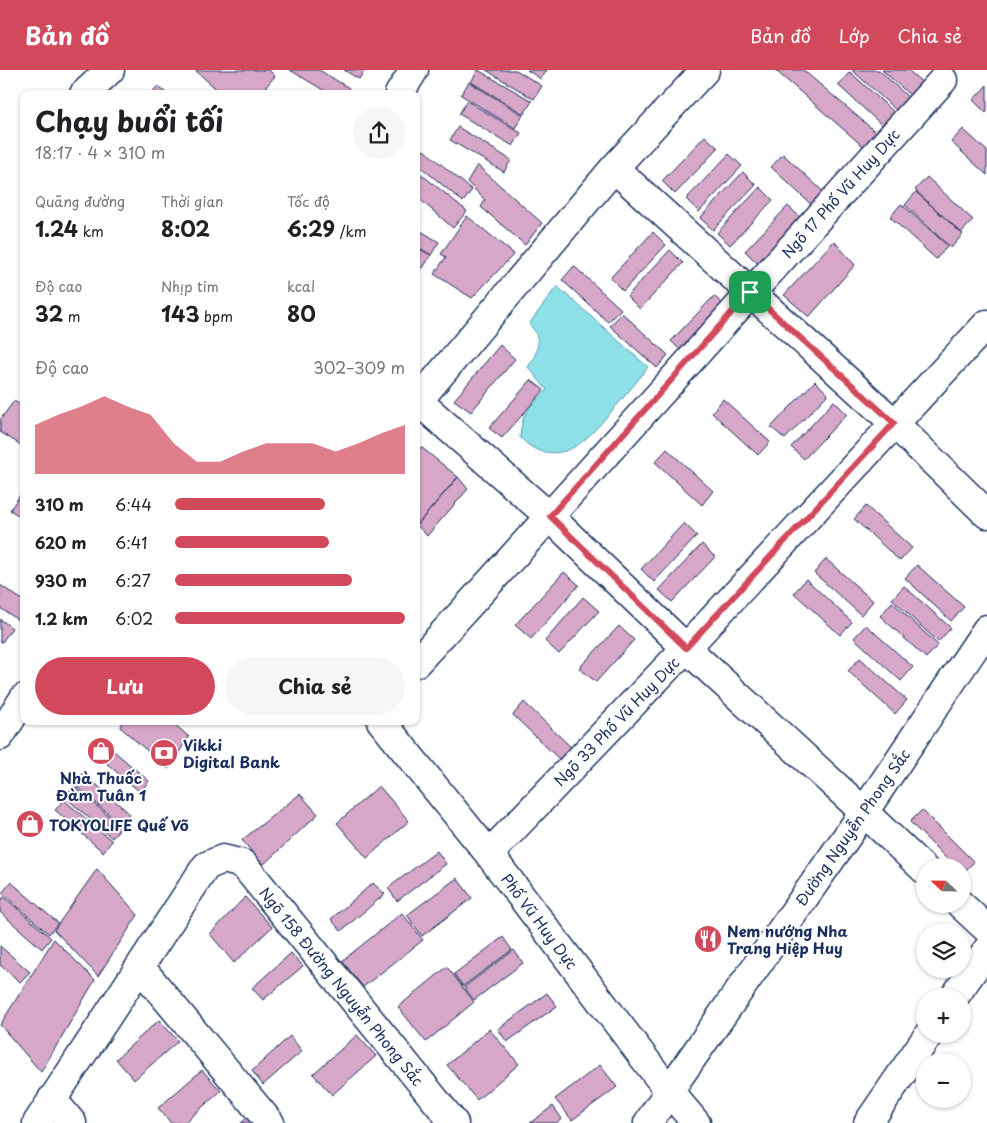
<!DOCTYPE html>
<html lang="vi">
<head>
<meta charset="utf-8">
<style>
  :root { --surface:#fff; --page:#f6f6f6; --text:#202124; --muted:#757577; --accent:#d1495b }
  body { margin:0; font-family:"Playpen Sans",sans-serif; background:var(--page); color:var(--text); height:100vh; display:flex; flex-direction:column; font-size:19px; white-space:nowrap }
  * { box-sizing:border-box; margin:0 }
  p { font-size:16px; color:var(--muted) }
  .icon { flex:none; width:28px; height:28px; fill:none; stroke:currentColor; stroke-width:2; stroke-linecap:round; stroke-linejoin:round }
  .map { position:relative; flex:1; overflow:hidden }
  .panel { position:absolute; left:20px; top:20px; width:400px; height:635px; display:flex; flex-direction:column; background:var(--surface); border-radius:10px; box-shadow:0 1px 4px #0004 }
  .panel>* { flex:none }
  .needle { width:32px; rotate:292deg }
  .controls { position:absolute; left:916px; top:788px; display:grid; gap:10px }
  .controls a { display:grid; place-items:center; width:55px; height:55px; border-radius:50%; background:var(--surface); box-shadow:0 1px 4px #0004; font-size:25px }
  .pin { position:absolute; display:grid; place-items:center; width:42px; height:42px; color:#fff; margin:-21px; border-radius:10px; box-shadow:0 2px 8px #0006 }
  .round { display:grid; place-items:center; flex:none; width:52px; height:52px; border-radius:26px; background:var(--page) }
  .headline { display:flex; align-items:center; justify-content:space-between; height:85px; padding:0 15px }
  h1 { font-size:28px; font-weight:700; line-height:38px }
  .stats { display:grid; grid-template-columns:repeat(3,1fr); gap:8px; height:85px; padding:5px 15px }
  .stats div { display:grid; align-content:center }
  .stats b { font-size:21px; font-weight:700 }
  .stats small { font-size:14px; font-weight:400 }
  .stats p { font-size:14px }
  .chart { height:140px; padding:10px 15px }
  .chart p { display:flex; justify-content:space-between }
  .chart svg { width:100%; height:90px; margin-top:5px; fill:var(--accent); opacity:.7 }
  .cta { display:flex; gap:10px; margin-top:auto; padding:10px 15px }
  .cta a { flex:1; height:58px; border-radius:30px; background:var(--accent); color:#fff; font-size:20px; font-weight:700; line-height:58px; text-align:center }
  .cta a+a { background:var(--page); color:var(--text) }
  ul { padding:0 15px; list-style:none; font-size:16px }
  li { display:grid; grid-template-columns:80px 60px 1fr; align-items:center; height:38px }
  li i { height:12px; border-radius:6px; background:var(--accent) }
  header { display:flex; align-items:center; gap:30px; box-sizing:border-box; height:70px; padding:0 25px; background:var(--accent); color:#fff }
  header strong { font-size:24px }
  nav { display:flex; gap:28px; margin-inline-start:auto; font-size:18px }
  .map>svg:first-child { display:block }
</style>
</head>
<body>
<header>
<strong>Bản đồ</strong>
<nav><a>Bản đồ</a><a>Lớp</a><a>Chia sẻ</a></nav>
</header>
<div class="map">
<svg width="987" height="1053" viewBox="0 0 987 1053">
  <rect width="100%" height="100%" fill="#fff"/>
  <filter id="ink" filterUnits="userSpaceOnUse"><feTurbulence type="fractalNoise" baseFrequency=".02" numOctaves="2"/><feDisplacementMap in="SourceGraphic" scale="10" xChannelSelector="R" yChannelSelector="G"/><feConvolveMatrix kernelMatrix="1 2 1 2 8 2 1 2 1" color-interpolation-filters="sRGB"/></filter>
  <g filter="url(#ink)">
    <path fill="#8ee0e8" stroke="#6099b1" d="M557,216L648,297C636,313 624,327 611,342C594,361 574,388 545,382C534,380 527,375 520,367C522,341 529,337 547,320L528,297C534,288 541,276 536,264C535,260 531,257 529,254Z"/>
    <path fill="#d7a7c8" stroke="#1b2f5e" d="M195,0H269L275,6L260,24H222Z
      M290,0H319L349,18L345,24H330Z
      M344,0H365L359,9Z
      M478,0L532,31L524,44L471,12Z
      M486,0H516L542,16L534,29Z
      M527,0H547L541,9Z
      M775,0H803L877,63L865,78Z
      M852,0H879L909,28L897,41Z
      M882,0H908L923,13L911,26Z
      M850,2L896,44L884,57L838,15Z
      M469,12L523,45L515,58L461,25Z
      M987,15V41L986,43L973,30Z
      M158,16L167,24H150Z
      M467,31L521,63L513,76L459,44Z
      M458,57L511,90L504,102L450,70Z
      M963,59L987,81V105L951,72Z
      M705,66L718,78L675,124L662,111Z
      M424,80L472,120L463,132L416,93V89Z
      M729,84L742,96L699,142L686,129Z
      M783,84L829,127L817,140L771,97Z
      M477,95L542,153L525,175L481,137L485,130L467,112Z
      M416,100L467,141L453,158L416,126Z
      M743,102L756,115L713,160L700,148Z
      M927,107L973,150L961,163L915,120Z
      M760,117L773,130L730,175L717,163Z
      M916,122L963,164L951,178L905,135Z
      M901,134L948,176L936,189L890,147Z
      M788,136L801,148L758,194L745,181Z
      M467,146L514,184L472,228L434,204L446,187L441,184Z
      M416,158L439,172L431,185L416,176Z
      M653,162L666,175L623,221L610,208Z
      M834,171L855,195L809,247L784,225Z
      M416,177L431,185L423,198L416,194Z
      M670,180L683,193L640,239L627,226Z
      M416,196L421,199L416,206Z
      M574,196L621,239L608,252L562,210Z
      M714,226L727,238L684,284L671,271Z
      M622,243L668,285L657,298L610,256Z
      M500,275L515,289L471,342L454,330Z
      M531,310L544,320L502,368L489,358Z
      M815,311L828,324L785,369L771,357Z
      M723,329L770,372L758,385L712,343Z
      M14,331L24,337V377L0,362V350Z
      M834,331L847,344L804,389L791,377Z
      M421,377L458,407L417,455L416,383Z
      M667,379L713,421L702,435L655,392Z
      M458,407L468,419L427,466L417,455Z
      M24,419V449L10,440Z
      M866,436L912,478L900,491L854,449Z
      M684,453L697,466L654,512L641,499Z
      M702,474L715,487L672,532L659,520Z
      M826,489L873,531L861,545L814,503Z
      M917,495L964,537L951,551L905,508Z
      M564,502L579,515L531,569L515,555Z
      M806,509L852,552L840,565L794,523Z
      M0,515L24,531V546L20,551L0,538Z
      M904,516L951,558L938,572L892,529Z
      M583,527L599,541L559,584L545,571Z
      M892,532L938,575L926,588L880,546Z
      M0,549L12,558L2,572L0,571Z
      M866,555L913,597L901,611L854,568Z
      M619,556L634,570L596,612L579,598Z
      M860,588L907,630L895,644L848,601Z
      M524,632L575,681L563,693L513,645Z
      M123,651H171L189,667L168,699L120,657Z
      M101,670L149,711L140,722L92,681Z
      M83,703L130,744L121,755L74,714Z
      M74,716L121,757L112,768L64,726Z
      M379,716L409,751L367,788L337,753Z
      M300,724L318,744L263,795L242,770Z
      M64,730L112,771L103,782L55,740Z
      M922,740L974,792L962,804V796H954L910,752Z
      M437,781L446,794L397,831L388,818Z
      M97,799L138,845L98,906L54,860Z
      M457,808L472,828L422,866L407,845Z
      M11,812L58,853L49,864L2,823Z
      M373,813L385,824L341,861L331,849Z
      M4,827L51,868L42,879L0,842V831Z
      M245,827L272,857L234,893L210,864Z
      M402,843L423,870L363,917L342,891Z
      M503,867L512,880L463,916L454,904Z
      M54,869L95,910L41,1002L0,955Z
      M0,876L30,902L20,912L0,895Z
      M514,880L523,893L474,930L464,917Z
      M291,883L303,896L263,930L252,918Z
      M447,897L474,932L426,972L398,937Z
      M547,923L557,936L507,972L498,959Z
      M159,950L178,971L134,1010L116,989Z
      M489,959L519,994L477,1030L447,995Z
      M357,965L376,986L332,1025L313,1004Z
      M290,966L302,981L263,1015L252,1001Z
      M600,995L617,1017L572,1050L555,1029Z
      M202,1000L221,1021L184,1053H171L158,1038Z
      M553,1036L562,1049L556,1053H530Z
      M247,1048L252,1053H241Z"/>
    <g fill="none" stroke-linecap="round" stroke-linejoin="round">
      <defs>
        <path id="minor" d="M84,24L110,0
          M614,98L894,353L987,444
          M418,331L550,447L686,578L864,742L925,800
          M416,334L418,331L614,98L705,0
          M416,593C593,400 767,204 943,10
          M381,651L489,784L669,1021L696,1053
          M489,784L686,578L987,254
          M960,834L987,859
          M140,897L270,1053
          M955,926L987,880
          M52,1029L72,1053
          M37,1053L206,796L223,789L243,794L454,1053
          M868,1053L929,964"/>
        <path id="major" d="M648,1053L669,1021L864,742L987,559"/>
        <path id="highway" d="M399,24L414,0
          M0,666L24,628"/>
      </defs>
      <use href="#minor" stroke="#1b2f5e" stroke-width="31"/>
      <use href="#major" stroke="#1b2f5e" stroke-width="31"/>
      <use href="#highway" stroke="#1b2f5e" stroke-width="31"/>
      <use href="#minor" stroke="#fff" stroke-width="28"/>
      <use href="#major" stroke="#fff" stroke-width="28"/>
      <use href="#highway" stroke="#fff" stroke-width="28"/>
    </g>
  </g>
  <g fill="none" stroke-linecap="round" stroke-linejoin="round" filter="url(#ink)">
    <defs>
      <path id="route" d="M750,222L894,353L686,578L550,446Z"/>
    </defs>
    <use href="#route" stroke="#fff" stroke-width="10"/>
    <use href="#route" stroke="#d1495b" stroke-width="6"/>
  </g>
  <defs>
    <symbol id="shop-disc" viewBox="-11 -11 22 22"><circle r="9.5" fill="#d1495b" stroke="#fff"/><path d="M-5-2.5h2.3a2.7 3.5 0 0 1 5.4 0H5L5.5 6h-11ZM-1.5-2.5h3a1.5 2.3 0 0 0-3 0Z" fill="#fff"/></symbol>
    <symbol id="bank-disc" viewBox="-11 -11 22 22"><circle r="9.5" fill="#d1495b" stroke="#fff"/><path d="M-6-4H6V4H-6ZM0-2.3a2.3 2.3 0 1 0 0 4.6a2.3 2.3 0 1 0 0-4.6Z" fill="#fff"/></symbol>
    <symbol id="restaurant-disc" viewBox="-11 -11 22 22"><circle r="9.5" fill="#d1495b" stroke="#fff"/><path d="M-5-6h1v4h1v-4h1v4h1v-4h1v5L-1.5 .5V6h-2V.5L-5-1ZM5-6V6H3V1.5H1.5Q1.5-4 5-6Z" fill="#fff"/></symbol>
  </defs>
  <g fill-rule="evenodd">
    <use href="#shop-disc" x="85" y="665" width="32" height="32"/>
    <use href="#bank-disc" x="148" y="667" width="32" height="32"/>
    <use href="#shop-disc" x="14" y="738" width="32" height="32"/>
    <use href="#restaurant-disc" x="692" y="853" width="32" height="32"/>
  </g>
  <g text-anchor="middle" dominant-baseline="central" stroke-width="4" stroke-linejoin="round" paint-order="stroke">
    <g font-size="15" fill="#1b2f5e" stroke="#fff">
      <text transform="translate(840 123) rotate(-48)">Ngõ 17 Phố Vũ Huy Dực</text>
      <text transform="translate(616 651) rotate(-46)">Ngõ 33 Phố Vũ Huy Dực</text>
      <text transform="translate(852 757) rotate(-55)">Đường Nguyễn Phong Sắc</text>
      <text transform="translate(540 851) rotate(53)">Phố Vũ Huy Dực</text>
      <text transform="translate(342 916) rotate(51)">Ngõ 158 Đường Nguyễn Phong Sắc</text>
    </g>
    <g font-size="15" font-weight="bold" fill="#1b2f5e" stroke="#fff" text-anchor="start">
      <text x="183" y="674">Vikki<tspan x="183" dy="17">Digital Bank</tspan></text>
      <text x="101" y="707" text-anchor="middle">Nhà Thuốc<tspan x="101" dy="17">Đàm Tuân 1</tspan></text>
      <text x="49" y="754">TOKYOLIFE Quế Võ</text>
      <text x="727" y="860">Nem nướng Nha<tspan x="727" dy="17">Trang Hiệp Huy</tspan></text>
    </g>
  </g>
</svg>
<div class="controls">
<a><svg class="needle" viewBox="-14 -14 28 28"><path d="M0-13l5 13h-10z" fill="#e53935"/><path d="M0 13l5-13h-10z" fill="#757577"/></svg></a>
<a><svg class="icon" aria-label="layers" viewBox="0 0 24 24"><path d="M12 4l9 5-9 5-9-5zM3 14l9 5 9-5"/></svg></a>
<a>+</a>
<a>−</a>
</div>
<div class="pin" style="left:750px;top:222px;background:#1e9e55"><svg class="icon" aria-label="arrive" viewBox="0 0 24 24"><path d="M6 21V4h12l-3 4 3 4H6"/></svg></div>
<section class="panel">
<div class="headline"><div><h1>Chạy buổi tối</h1><p>18:17 · 4 × 310 m</p></div><a class="round"><svg class="icon" aria-label="share" viewBox="0 0 24 24"><path d="M12 15V3M7 8l5-5 5 5M5 13v7h14v-7"/></svg></a></div>
<div class="stats">
<div><p>Quãng đường</p><b>1.24<small> km</small></b></div>
<div><p>Thời gian</p><b>8:02</b></div>
<div><p>Tốc độ</p><b>6:29<small> /km</small></b></div>
</div>
<div class="stats">
<div><p>Độ cao</p><b>32<small> m</small></b></div>
<div><p>Nhịp tim</p><b>143<small> bpm</small></b></div>
<div><p>kcal</p><b>80</b></div>
</div>
<div class="chart"><p><span>Độ cao</span>302–309 m</p>
<svg viewBox="0 0 160 44" preserveAspectRatio="none"><path d="M0 44V20L10 15L20 11L30 6L40 11L50 15L60 29L70 38L80 38L90 33L100 29L110 29L120 29L130 33L140 29L150 24L160 20V44z"/></svg>
</div>
<ul>
<li><b>310 m</b>6:44<i style="width:65%"></i></li>
<li><b>620 m</b>6:41<i style="width:67%"></i></li>
<li><b>930 m</b>6:27<i style="width:77%"></i></li>
<li><b>1.2 km</b>6:02<i style="width:100%"></i></li>
</ul>
<div class="cta"><a>Lưu</a><a>Chia sẻ</a></div>
</section>
</div>
</body>
</html>
